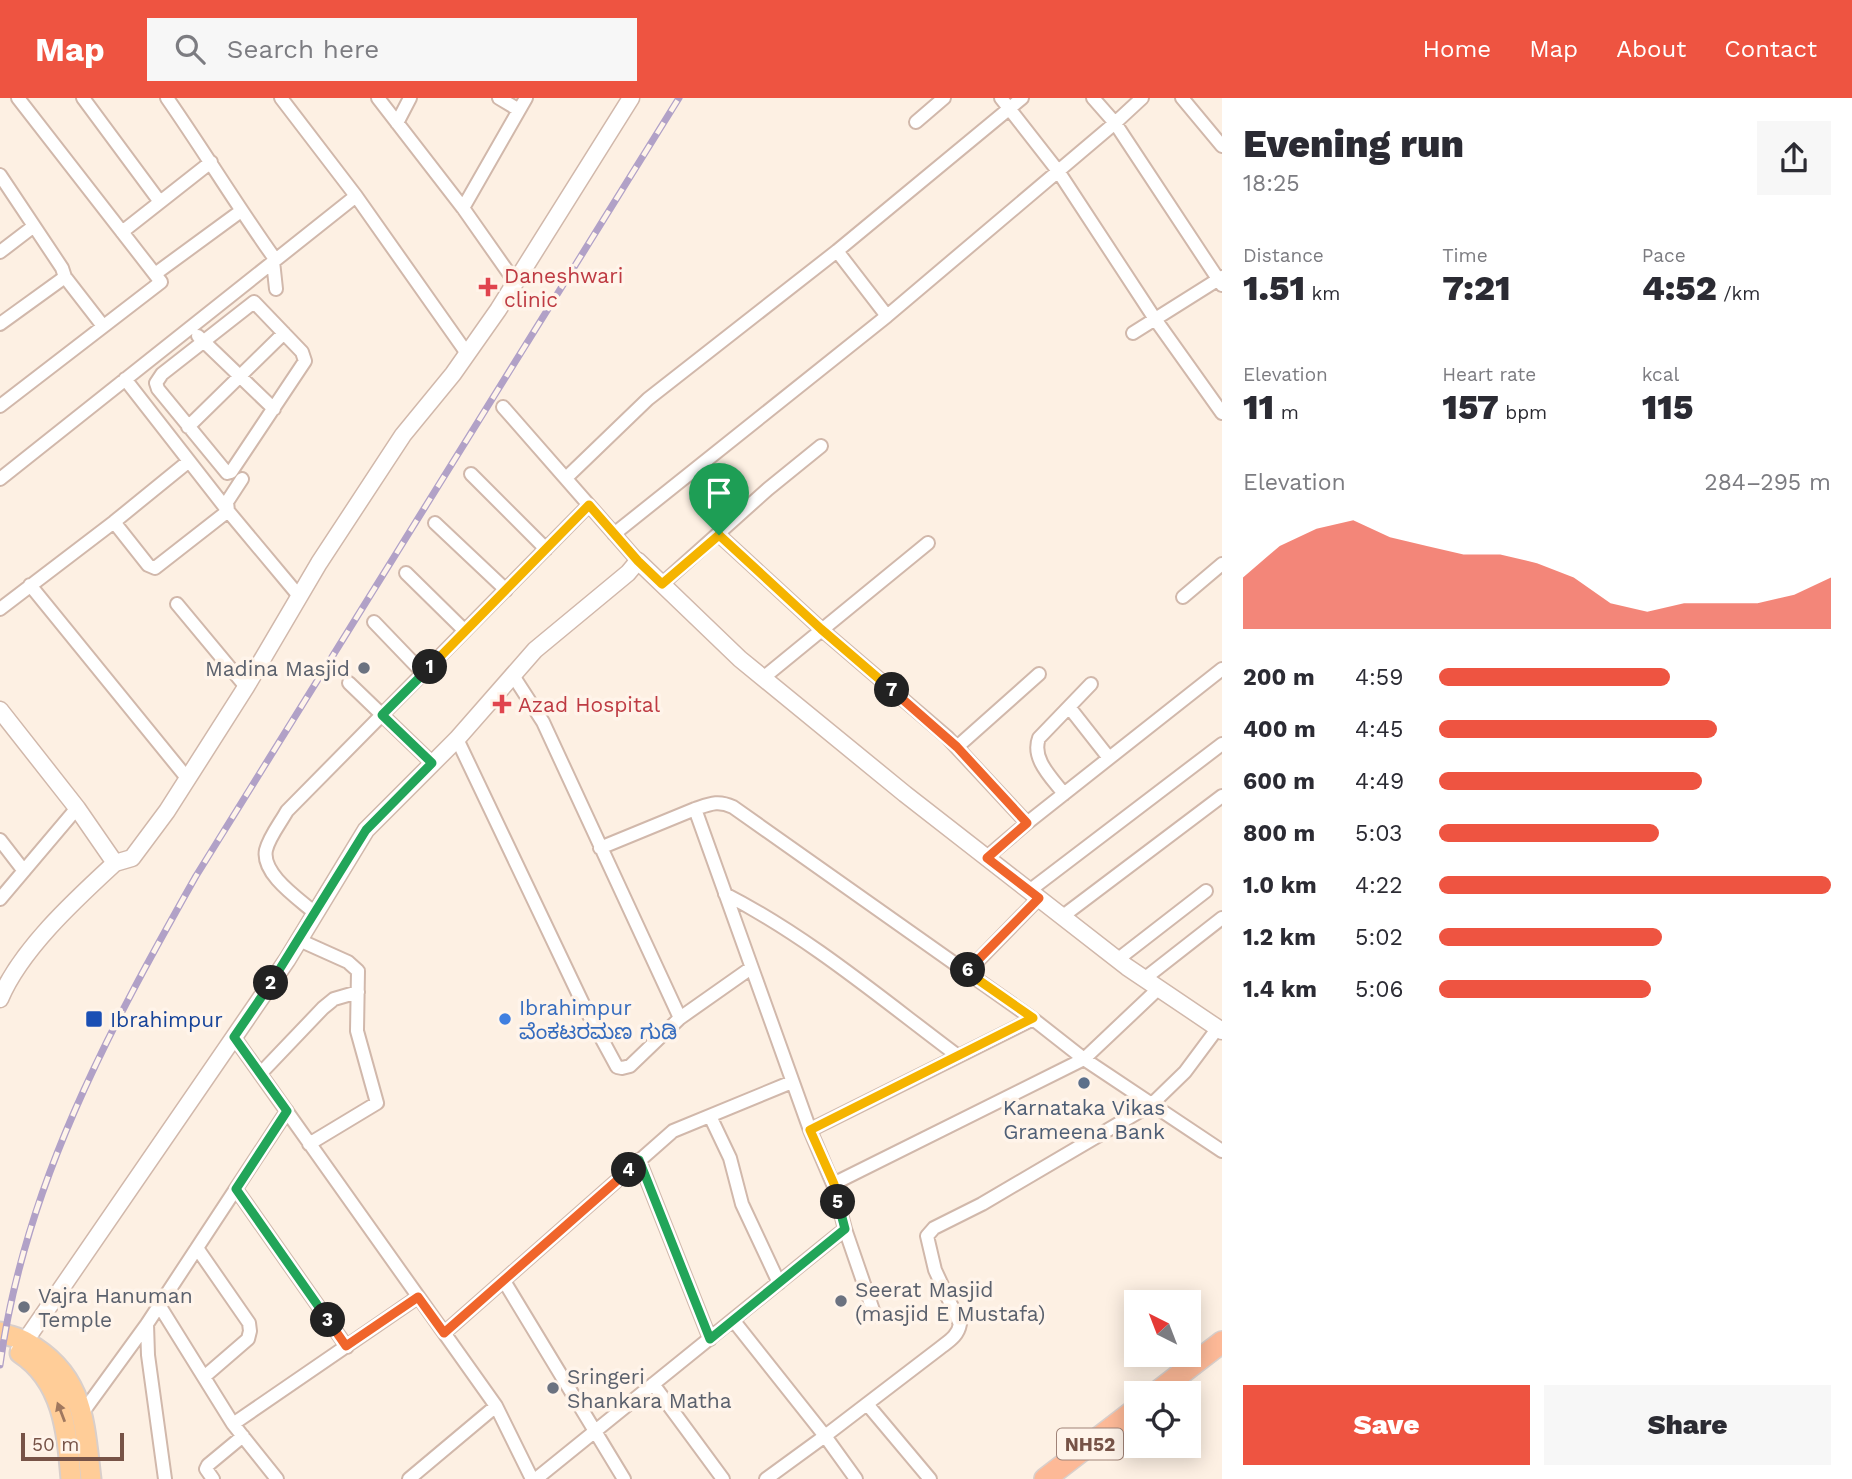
<!DOCTYPE html>
<html lang="en">
<head>
<meta charset="utf-8">
<style>
  :root { --surface:#fff; --page:#f7f7f7; --text:#2b2b33; --muted:#7c7c81; --accent:#ee5441 }
  body { margin:0; font-family:"Work Sans","Noto Sans Kannada",sans-serif; background:var(--page); color:var(--text); height:100vh; display:flex; flex-direction:column; font-size:26px; white-space:nowrap }
  * { box-sizing:border-box; margin:0 }
  p { font-size:23px; color:var(--muted) }
  .icon { flex:none; width:38px; height:38px; fill:none; stroke:currentColor; stroke-width:2; stroke-linecap:round; stroke-linejoin:round }
  .map { position:relative; flex:1; overflow:hidden }
  .details { display:flex; flex-direction:column; background:var(--surface); width:630px }
  .details>* { flex:none }
  .needle { width:46px; rotate:318deg }
  .tools { position:absolute; left:1124px; top:1192px; display:grid; gap:14px }
  .tools a { display:grid; place-items:center; width:77px; height:77px; border-radius:0px; background:var(--surface); box-shadow:0 4px 18px #0003; font-size:35px }
  .scale { position:absolute; left:21px; bottom:18px; width:103px; box-sizing:border-box; padding-left:7px; border:4px solid #775347; border-top:0; font-size:19px; line-height:24px; white-space:nowrap; color:#775347; -webkit-text-stroke:5px #fff4ea; paint-order:stroke }
  .pin { position:absolute; display:grid; place-items:center; width:60px; height:60px; color:#fff; margin:-72px -30px; border-radius:50% 50% 50% 0; rotate:-45deg; box-shadow:0 0 7px #0007 }
  .pin .icon { rotate:45deg }
  .km { position:absolute; width:35px; height:35px; margin:-18px; border-radius:50%; background:#222; color:#fff; font-size:19px; line-height:35px; text-align:center }
  .round { display:grid; place-items:center; flex:none; width:74px; height:74px; border-radius:0px; background:var(--page) }
  .headline { display:flex; align-items:center; justify-content:space-between; height:119px; padding:0 21px }
  h1 { font-size:38px; font-weight:800; line-height:52px }
  .metrics { display:grid; grid-template-columns:repeat(3,1fr); gap:10px; height:119px; padding:7px 21px }
  .metrics div { display:grid; align-content:center }
  .metrics b { font-size:35px; font-weight:800 }
  .metrics small { font-size:19px; font-weight:400 }
  .metrics p { font-size:19px }
  .chart { height:196px; padding:14px 21px }
  .chart p { display:flex; justify-content:space-between }
  .chart svg { width:100%; height:126px; margin-top:7px; fill:var(--accent); opacity:.7 }
  .cta { display:flex; gap:14px; margin-top:auto; padding:14px 21px }
  .cta a { flex:1; height:80px; border-radius:0px; background:var(--accent); color:#fff; font-size:28px; font-weight:800; line-height:80px; text-align:center }
  .cta a+a { background:var(--page); color:var(--text) }
  ul { padding:0 21px; list-style:none; font-size:23px }
  li { display:grid; grid-template-columns:112px 84px 1fr; align-items:center; height:52px }
  li i { height:18px; border-radius:9px; background:var(--accent) }
  header { display:flex; align-items:center; gap:42px; box-sizing:border-box; height:98px; padding:0 35px; background:var(--accent); color:#fff }
  header strong { font-size:33px }
  nav { display:flex; gap:38px; margin-inline-start:auto; font-size:24px }
  .search { width:490px; height:63px; background:var(--page); display:flex; align-items:center; gap:18px; box-sizing:border-box; padding:0 24px; border-radius:0px; color:var(--muted); font-size:26px }
  main { display:flex; flex:1; min-height:0 }
  .map>svg:first-child { display:block }
</style>
</head>
<body>
<header>
<strong>Map</strong>
<div class="search"><svg class="icon" aria-label="search" viewBox="0 0 24 24"><circle cx="10" cy="10" r="6"/><path d="M15 15l6 6"/></svg>Search here</div>
<nav><a>Home</a><a>Map</a><a>About</a><a>Contact</a></nav>
</header>
<main>
<div class="map">
<svg width="1222" height="1381" viewBox="0 0 1222 1381">
  <rect width="100%" height="100%" fill="#fdf0e3"/>
  <g fill="none" stroke-linecap="round" stroke-linejoin="round">
    <defs>
      <path id="minor" d="M83,0L160,104
        M167,0C204,53 237,108 275,161L273,163L276,191
        M281,0L356,98L466,254
        M378,0L463,110L515,184
        M499,0L519,12
        M1001,0L1058,73L1155,221L1222,315
        M1093,0L1115,25L1222,187
        M1182,0L1222,48
        M916,24L944,0
        M397,25L410,0
        M0,77L62,170L65,179L103,228
        M463,110L526,0
        M122,134L211,64
        M837,153L887,218
        M0,154L34,128
        M155,176L241,113
        M254,204L302,254L305,263L231,374L227,375L158,291L156,285L162,276Z
        M0,226L65,179
        M1133,235L1222,179
        M198,238L274,311
        M125,281L228,413L299,498
        M0,308L161,184L18,0
        M503,309L638,463
        M188,329L284,235
        M471,376L546,451
        M566,380L648,301L837,153L1022,0
        M0,381L356,98
        M114,424L148,467L155,470L228,413L227,404L242,381
        M435,425L506,492
        M614,436L887,218L1115,25L1142,0
        M719,437L821,531L947,639L1027,725
        M406,475L465,533
        M662,486L768,391L821,348
        M30,487L187,680
        M1183,499L1222,466
        M177,506L246,589
        M0,511L114,424L189,363
        M374,524L423,575
        M512,576L543,624L680,920
        M763,580L928,445
        M349,585L432,665
        M1069,609L1109,660
        M457,641L585,910L617,969L622,970L630,968L680,920L751,870
        M957,649L1039,576
        M1064,696C1052,680 1031,661 1039,640L1091,586
        M0,742L24,773
        M600,750L695,711
        M987,759L1027,725L1222,571
        M1029,793L1222,646
        M725,796C809,839 883,902 958,958
        M0,801L77,710
        M315,815C299,801 261,776 266,752C269,739 281,724 287,713L589,407
        M1063,818L1222,698
        M299,842L348,864L358,873L357,933L377,1005L309,1046
        M1117,862L1206,793
        M967,874L1039,800
        M1144,881L1222,820
        M234,939L496,1308
        M260,976L323,910L334,901L358,894
        M710,1018L730,1060L742,1106L779,1185
        M810,1032L1033,921
        M639,1062L710,1241
        M833,1086L1084,961L1158,891
        M236,1091L347,1249
        M197,1150L249,1225L250,1233L248,1241L204,1279
        M504,1183L624,1381
        M159,1207L233,1326L418,1199
        M875,1218L845,1131L833,1086L810,1032L695,711C710,706 718,702 733,709L1033,921L1084,961L1222,1053
        M733,1222L825,1338L766,1381
        M147,1226L148,1257L165,1381
        M444,1235L673,1033L792,984
        M653,1286L723,1381
        M867,1306L930,1381
        M83,1314L147,1226L287,1013
        M233,1326L277,1381
        M213,1381L206,1371L208,1367L243,1338
        M409,1381L496,1308L532,1381
        M536,1381L845,1131
        M856,1381L825,1338L940,1250C949,1243 958,1238 960,1226L935,1172L927,1138L934,1130L982,1106L1152,1006L1185,974L1217,931"/>
      <path id="tertiary" d="M0,612L77,710L115,765L132,760L167,713L246,589L319,465L403,337L453,276L498,212L631,0
        M0,901C21,851 76,801 115,765
        M19,1252L287,862L366,732L457,641L535,552L628,475L638,463L740,561L905,696L1127,869L1222,933"/>
      <path id="primary" d="M0,1234C8,1238 18,1239 26,1244C84,1276 84,1323 91,1381
        M20,1255C63,1283 67,1334 71,1381"/>
      <path id="trunk" d="M1156,1295L1222,1244
        M1045,1381L1136,1311"/>
    </defs>
    <use href="#minor" stroke="#d1b8ab" stroke-width="16"/>
    <use href="#tertiary" stroke="#d1b8ab" stroke-width="19"/>
    <use href="#primary" stroke="#d9cfcb" stroke-width="23"/>
    <use href="#trunk" stroke="#d9cfcb" stroke-width="24"/>
    <use href="#minor" stroke="#fff" stroke-width="12"/>
    <use href="#tertiary" stroke="#fff" stroke-width="16"/>
    <use href="#primary" stroke="#ffcd98" stroke-width="19"/>
    <use href="#trunk" stroke="#fdb997" stroke-width="21"/>
    <defs>
      <path id="rail" d="M0,1267C24,1089 109,932 196,778L679,0"/>
    </defs>
    <use href="#rail" stroke="#b1a1c7" stroke-width="7"/>
    <use href="#rail" stroke="#fff4ea" stroke-width="4.5" stroke-dasharray="13" stroke-linecap="butt"/>
  </g>
  <defs><path id="oneway-solid" d="M-6-.8H1V-3.2L6.5 0L1 3.2V.8H-6Z" transform="scale(1.75)"/></defs>
  <use fill="#a0785f" href="#oneway-solid" transform="translate(61 1314) rotate(-111)"/>
  <g fill="none" stroke-linecap="round" stroke-linejoin="round">
    <defs>
      <path id="split-1" d="M430,569L589,407L638,463L662,486L719,437"/>
      <path id="split-2" d="M271,885L366,732L432,665L382,617L430,569"/>
      <path id="split-3" d="M271,885L234,939L287,1013L236,1091L328,1222"/>
      <path id="split-4" d="M328,1222L346,1248L418,1199L444,1235L629,1072"/>
      <path id="split-5" d="M629,1072L639,1062L710,1241L845,1131L838,1104"/>
      <path id="split-6" d="M838,1104L834,1086L810,1032L1033,920L967,874L968,872"/>
      <path id="split-7" d="M892,592L957,649L1027,725L987,760L1039,800L968,872"/>
      <path id="split-8" d="M719,437L821,531L892,592"/>
    </defs>
    <use href="#split-1" stroke="#fff" stroke-width="14"/>
    <use href="#split-2" stroke="#fff" stroke-width="14"/>
    <use href="#split-3" stroke="#fff" stroke-width="14"/>
    <use href="#split-4" stroke="#fff" stroke-width="14"/>
    <use href="#split-5" stroke="#fff" stroke-width="14"/>
    <use href="#split-6" stroke="#fff" stroke-width="14"/>
    <use href="#split-7" stroke="#fff" stroke-width="14"/>
    <use href="#split-8" stroke="#fff" stroke-width="14"/>
    <use href="#split-1" stroke="#f5b400" stroke-width="9"/>
    <use href="#split-2" stroke="#22a559" stroke-width="9"/>
    <use href="#split-3" stroke="#22a559" stroke-width="9"/>
    <use href="#split-4" stroke="#f0652b" stroke-width="9"/>
    <use href="#split-5" stroke="#22a559" stroke-width="9"/>
    <use href="#split-6" stroke="#f5b400" stroke-width="9"/>
    <use href="#split-7" stroke="#f0652b" stroke-width="9"/>
    <use href="#split-8" stroke="#f5b400" stroke-width="9"/>
  </g>
  <g fill="#e0444e" stroke="#fff4ea" stroke-width="2.5">
    <path d="M484.5 178.5h7v7h7v7h-7v7h-7v-7h-7v-7h7z"/>
    <path d="M498.5 595.5h7v7h7v7h-7v7h-7v-7h-7v-7h7z"/>
  </g>
  <g fill="#6b7280" stroke="#fff4ea" stroke-width="2.5">
    <circle cx="364" cy="570" r="7"/>
    <circle cx="841" cy="1203" r="7"/>
    <circle cx="24" cy="1209" r="7"/>
    <circle cx="553" cy="1290" r="7"/>
  </g>
  <rect fill="#1a4fb4" stroke="#fff4ea" stroke-width="2.5" x="85" y="912" width="18" height="18" rx="3.5"/>
  <circle fill="#3f7fe0" stroke="#fff4ea" stroke-width="2.5" cx="505" cy="921" r="7"/>
  <circle fill="#5c6f8a" stroke="#fff4ea" stroke-width="2.5" cx="1084" cy="985" r="7"/>
  <g text-anchor="middle" dominant-baseline="central" stroke-width="7" stroke-linejoin="round" paint-order="stroke">
    <rect fill="#fff4ea" stroke="#a08378" stroke-width="2" x="1057" y="1330.5" width="66" height="31" rx="5"/>
    <g font-size="19" font-weight="bold" fill="#775347">
      <text x="1090" y="1346">NH52</text>
    </g>
    <g font-size="21" fill="#be3a42" stroke="#fff4ea" text-anchor="start">
      <text x="504" y="177">Daneshwari<tspan x="504" dy="24">clinic</tspan></text>
      <text x="518" y="606">Azad Hospital</text>
    </g>
    <g font-size="21" fill="#5b616d" stroke="#fff4ea" text-anchor="start">
      <text x="350" y="570" text-anchor="end">Madina Masjid</text>
      <text x="855" y="1191">Seerat Masjid<tspan x="855" dy="24">(masjid E Mustafa)</tspan></text>
      <text x="38" y="1197">Vajra Hanuman<tspan x="38" dy="24">Temple</tspan></text>
      <text x="567" y="1278">Sringeri<tspan x="567" dy="24">Shankara Matha</tspan></text>
    </g>
    <g font-size="21" fill="#366cbe" stroke="#fff4ea" text-anchor="start">
      <text x="519" y="909">Ibrahimpur<tspan x="519" dy="24">ವೆಂಕಟರಮಣ ಗುಡಿ</tspan></text>
    </g>
    <g font-size="21" fill="#164399" stroke="#fff4ea" text-anchor="start">
      <text x="110" y="921">Ibrahimpur</text>
    </g>
    <g font-size="21" fill="#4e5e75" stroke="#fff4ea">
      <text x="1084" y="1009">Karnataka Vikas<tspan x="1084" dy="24">Grameena Bank</tspan></text>
    </g>
  </g>
</svg>
<div class="tools">
<a><svg class="needle" viewBox="-14 -14 28 28"><path d="M0-13l5 13h-10z" fill="#e53935"/><path d="M0 13l5-13h-10z" fill="#7c7c81"/></svg></a>
<a><svg class="icon" aria-label="locate" viewBox="0 0 24 24"><circle cx="12" cy="12" r="6"/><path d="M12 2v4M12 18v4M2 12h4M18 12h4"/></svg></a>
</div>
<div class="scale">50 m</div>
<div class="pin" style="left:719px;top:437px;background:#1e9e55"><svg class="icon" aria-label="arrive" viewBox="0 0 24 24"><path d="M6 21V4h12l-3 4 3 4H6"/></svg></div>
<b class="km" style="left:430px;top:569px">1</b>
<b class="km" style="left:271px;top:885px">2</b>
<b class="km" style="left:328px;top:1222px">3</b>
<b class="km" style="left:629px;top:1072px">4</b>
<b class="km" style="left:838px;top:1104px">5</b>
<b class="km" style="left:968px;top:872px">6</b>
<b class="km" style="left:892px;top:592px">7</b>
</div>
<section class="details">
<div class="headline"><div><h1>Evening run</h1><p>18:25</p></div><a class="round"><svg class="icon" aria-label="share" viewBox="0 0 24 24"><path d="M12 15V3M7 8l5-5 5 5M5 13v7h14v-7"/></svg></a></div>
<div class="metrics">
<div><p>Distance</p><b>1.51<small> km</small></b></div>
<div><p>Time</p><b>7:21</b></div>
<div><p>Pace</p><b>4:52<small> /km</small></b></div>
</div>
<div class="metrics">
<div><p>Elevation</p><b>11<small> m</small></b></div>
<div><p>Heart rate</p><b>157<small> bpm</small></b></div>
<div><p>kcal</p><b>115</b></div>
</div>
<div class="chart"><p><span>Elevation</span>284–295 m</p>
<svg viewBox="0 0 160 44" preserveAspectRatio="none"><path d="M0 44V26L10 15L20 9L30 6L40 12L50 15L60 18L70 18L80 21L90 26L100 35L110 38L120 35L130 35L140 35L150 32L160 26V44z"/></svg>
</div>
<ul>
<li><b>200 m</b>4:59<i style="width:59%"></i></li>
<li><b>400 m</b>4:45<i style="width:71%"></i></li>
<li><b>600 m</b>4:49<i style="width:67%"></i></li>
<li><b>800 m</b>5:03<i style="width:56%"></i></li>
<li><b>1.0 km</b>4:22<i style="width:100%"></i></li>
<li><b>1.2 km</b>5:02<i style="width:57%"></i></li>
<li><b>1.4 km</b>5:06<i style="width:54%"></i></li>
</ul>
<div class="cta"><a>Save</a><a>Share</a></div>
</section>
</main>
</body>
</html>
